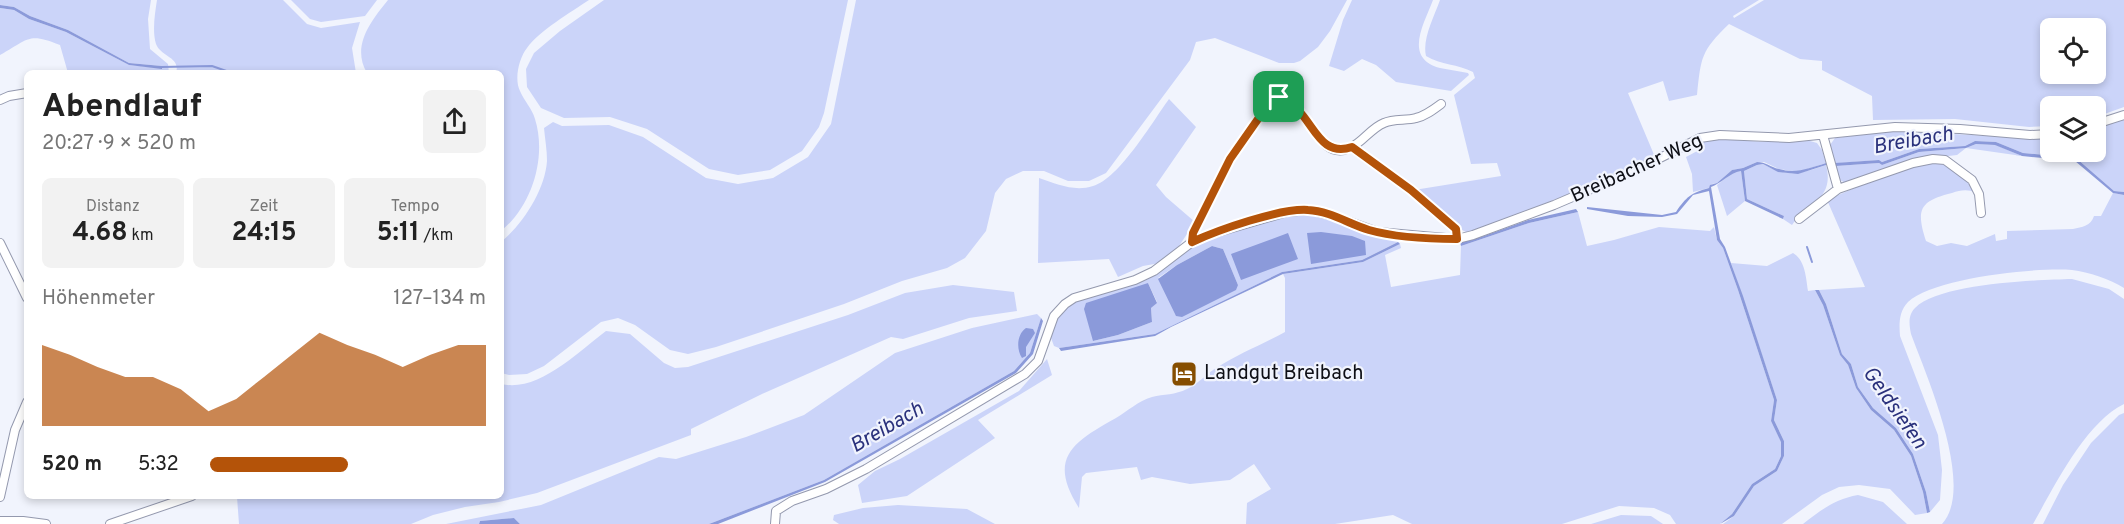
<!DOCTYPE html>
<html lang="de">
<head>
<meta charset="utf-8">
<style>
  :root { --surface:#fff; --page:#f2f2f2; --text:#222; --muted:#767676; --accent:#b45309 }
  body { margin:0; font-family:Overpass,sans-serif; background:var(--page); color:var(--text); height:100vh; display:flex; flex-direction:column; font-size:22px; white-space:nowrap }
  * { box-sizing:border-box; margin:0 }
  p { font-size:20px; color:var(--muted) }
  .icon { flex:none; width:33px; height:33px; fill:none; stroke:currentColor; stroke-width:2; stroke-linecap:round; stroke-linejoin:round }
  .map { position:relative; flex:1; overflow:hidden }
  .drawer { position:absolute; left:24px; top:70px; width:480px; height:429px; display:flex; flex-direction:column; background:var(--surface); border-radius:9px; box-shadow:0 3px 9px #0003 }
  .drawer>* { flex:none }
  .buttons { position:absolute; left:2040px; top:18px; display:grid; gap:12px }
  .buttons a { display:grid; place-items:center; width:66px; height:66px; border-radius:9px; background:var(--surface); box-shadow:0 3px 9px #0003; font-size:30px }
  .pin { position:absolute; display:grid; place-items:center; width:51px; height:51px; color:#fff; margin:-26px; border-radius:12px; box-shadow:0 3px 9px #0006 }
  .round { display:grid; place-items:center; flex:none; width:63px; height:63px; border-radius:9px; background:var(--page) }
  .head { display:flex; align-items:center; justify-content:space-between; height:102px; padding:0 18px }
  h1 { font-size:33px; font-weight:700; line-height:45px }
  .figures { display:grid; grid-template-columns:repeat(3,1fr); gap:9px; height:102px; padding:6px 18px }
  .figures div { display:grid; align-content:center; border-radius:9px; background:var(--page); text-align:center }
  .figures b { font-size:26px; font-weight:700 }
  .figures small { font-size:16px; font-weight:400 }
  .figures p { font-size:16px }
  .chart { height:168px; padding:12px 18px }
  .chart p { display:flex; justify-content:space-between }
  .chart svg { width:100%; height:108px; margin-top:6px; fill:var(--accent); opacity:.7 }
  ul { padding:0 18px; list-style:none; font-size:20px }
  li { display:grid; grid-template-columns:96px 72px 1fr; align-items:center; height:45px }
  li i { height:15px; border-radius:8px; background:var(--accent) }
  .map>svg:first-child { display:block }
</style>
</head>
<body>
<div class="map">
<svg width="2124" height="524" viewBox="0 0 2124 524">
  <rect width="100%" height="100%" fill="#f1f4fd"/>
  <path fill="#cbd4f9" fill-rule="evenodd" d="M0,0H151L148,19L150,49L168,64L169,73H68L60,45C28,32 29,39 0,55V8L14,10L29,19L66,32L129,65L162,68V66L129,63L68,30L30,16L14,7L0,5Z
    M157,0H283L307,24L321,28L360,22L352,48L356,73H176C181,57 161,57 156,44C152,31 155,13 157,0Z
    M291,0H377L365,16L321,22L310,19Z
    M388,0H589C571,12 539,31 527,48C519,58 514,79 520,91C524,101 532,108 535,119C547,157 532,206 501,231V74L367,73C351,46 371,21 388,0Z
    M604,0H848L824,113L819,127L802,151L770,170L738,175L709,169L647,129L610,117L564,118L541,108L527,87L526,69L534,53L560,31Z
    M856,0H1347L1330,31L1318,47L1300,61L1294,63H1279L1215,38L1196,42L1190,60L1106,173L1089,181H1068L1044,171H1023L1006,179L995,193L986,231L965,258L947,268L902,281L844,304L716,347L688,354L670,350L635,325L618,318L601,322L544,366L527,374L509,375L501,373V242C523,224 545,190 547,161C547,150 545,139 544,128L553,122L562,126L609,125L643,137L706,178L738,184L773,178L808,157L831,124Z
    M1352,0H1433C1424,24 1403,58 1440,68C1449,70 1459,71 1468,73L1469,75L1451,91L1396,82L1376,65L1362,59L1344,71L1329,66L1343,20Z
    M1440,0H1759L1733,16L1734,18L1764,0H2124V107L2096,117V106H2050V126L2029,127L1955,119L1873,120L1872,96L1822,70V61L1800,59L1729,24C1701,51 1701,57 1697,95L1669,101L1663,81L1628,93L1655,157L1637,167L1478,230L1466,232L1458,228L1414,190L1501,176L1497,163L1471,164L1454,95L1475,78L1473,72C1458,64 1441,65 1426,56C1422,39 1434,17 1440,0ZM2050,28H2096V74H2050Z
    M1169,99L1196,127L1156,185L1166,197L1195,222L1177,249L1160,263L1143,266L1118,277L1109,259L1038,263L1039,178C1057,184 1074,192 1093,186C1119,179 1153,121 1169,99Z
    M2124,119V192L2114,191L2076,158L2023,153L1996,142L1975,141L1965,146L1919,149L1882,162L1879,160L1839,163H1835L1830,145L1835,138L1896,131L2050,139V152H2096V129Z
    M1721,139L1765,142L1810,141L1817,143L1822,150L1826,163L1798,172L1779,169L1764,162H1757L1743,168L1732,170L1717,183L1712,184L1709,188L1693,192L1692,174L1686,157L1701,149L1703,141Z
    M1976,144L1996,145L2022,156L1966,148L1957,155L1931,158L1847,184L1840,180L1836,166L1879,163L1882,165L1919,152L1966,148Z
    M1932,162C1950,164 1969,177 1976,193C1968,189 1961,190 1952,193C1919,201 1916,210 1926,241L1937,246L1951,243L1967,246L1995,234L1996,241L2007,239V231L2073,229C2082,227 2091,226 2094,216H2101L2113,193L2124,195V288C2110,279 2089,272 2072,270C2037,267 1933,278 1908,302C1899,311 1899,324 1900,336L1938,435L1942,470L1940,500L1930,512L1926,492L1913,454L1896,428L1873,408L1858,387L1851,364L1842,354L1826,304L1819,290L1865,287L1827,200C1862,185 1895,169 1932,162Z
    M1763,164C1789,178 1800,174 1826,165C1835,199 1808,202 1792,225L1783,219L1784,216L1747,199L1744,171L1757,165Z
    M1741,171L1745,201L1727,216L1717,185L1733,172Z
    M1578,212L1587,246L1614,240L1659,227L1710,231L1714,227L1717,240L1723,248L1738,290L1774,400L1771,421L1781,441V456L1775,469L1752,484L1732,514L1720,524H1676L1670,515L1654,508L1619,506L1562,524H1412L1393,515L1335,524H1246L1247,503L1271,489L1254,464L1230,480L1190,484L1152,477L1141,480L1137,467L1086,473L1082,477L1079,508C1047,458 1073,442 1116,418C1128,411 1138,401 1152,397C1164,394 1175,395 1187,389C1198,384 1206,374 1216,368C1238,354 1263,344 1285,332V278L1283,274L1363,262L1400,244L1401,248L1385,255L1391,287L1460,275L1461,246L1529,223Z
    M1299,214L1328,218L1368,233L1395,239L1398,242L1362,260L1282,272L1155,334L1059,348L1054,346L1051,338C1053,327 1056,316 1065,308C1080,295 1125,288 1146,280C1166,269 1182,251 1202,241L1277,219ZM1212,246L1223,249L1238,285L1158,278L1177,265ZM1148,283L1157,302L1151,308L1152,322L1118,335L1093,341Z
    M1793,253C1805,260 1806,277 1808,291L1815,290L1823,305L1840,355L1848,365L1856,388L1871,410L1894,430L1911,456L1923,492L1927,513L1915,515L1890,489L1859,485L1839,487L1822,495L1782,524H1723L1734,516L1754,486L1777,471L1784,456V441L1774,420L1777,400L1731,263L1767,266Z
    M2072,279L2109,289L2124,299V404C2085,423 2054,487 2033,524H1942C1976,487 1926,375 1911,334C1909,324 1908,315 1915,308C1940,283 2037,280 2072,279Z
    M953,285L1014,292L1017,311L969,318L903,339L891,337L762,394L691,429V435L537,493L499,502L465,507L433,515L411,524H239L237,497L501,496V384C538,393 578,352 606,331L630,334L664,363L675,368L688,367L848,315L905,293Z
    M1037,314L1041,318L1030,353L1014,371L824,480L709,524H520L514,518L480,521L479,524H446L541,505L659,457L676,459L746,437L804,415L895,353L972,328Z
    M1047,359L1052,375L978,420L995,438L907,496L862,503L858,485L875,471L900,459L1019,391Z
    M2124,413V524H2043L2063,485L2091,443L2119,415Z
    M1858,495L1883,502L1907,524H1803C1821,510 1835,499 1858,495Z
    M898,505L967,509L995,524H839L833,520L834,515L863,508Z
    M1621,515L1651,516L1663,524H1591Z"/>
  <path fill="#8b9ada" d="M0,5L14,7L30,16L68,30L129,63L162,66V69L129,65L66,32L29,19L14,10L0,8Z
    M1975,141L1996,142L2023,153L2076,158L2114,191L2124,192V195L2113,193L2075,161L2022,156L1995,145L1976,144L1966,148L1919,152L1882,165L1879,163L1836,166L1835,163L1879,160L1882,162L1919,149L1965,146Z
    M1757,162C1766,162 1770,167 1779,169C1796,174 1810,168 1826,163V165L1798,174L1778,172L1763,164L1757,165L1744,171L1747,199L1784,216L1783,219L1745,201L1741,171C1729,173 1722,183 1711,187L1720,239L1725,247L1743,296L1777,400L1774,420L1784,441V456L1777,471L1754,486L1734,516L1720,524L1732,514L1752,484L1775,469L1781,456V442L1771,421L1774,400L1738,290L1723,248L1717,240L1709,191L1693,195L1677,214L1662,217L1628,216L1587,209V207L1662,215L1676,212C1686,197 1691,193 1709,188L1710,185L1717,183L1732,170L1743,168Z
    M1576,209L1578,212L1529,223L1461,246L1460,242L1481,237L1528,220Z
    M1321,232L1352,236L1365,241L1366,255L1311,264L1307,233Z
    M1288,233L1298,259L1241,280L1231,254Z
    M1398,242L1400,244L1363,262L1283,274L1171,327L1155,336L1061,351L1059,348L1155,334L1282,272L1362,260Z
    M1212,246L1223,249L1238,285L1236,290L1182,317L1176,316L1158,279L1177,265Z
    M1148,283L1157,303L1151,308L1152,322L1118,335L1093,341L1084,309L1086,303Z
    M1815,290H1819L1826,304L1842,354L1851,364L1858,387L1873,408L1896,428L1913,454L1926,492L1930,512L1927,513L1923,492L1911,456L1894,430L1871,410L1856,388L1848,365L1840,355L1823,305Z
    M1041,318L1043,321L1033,354L1016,373L825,482L718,524H709L824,480L1014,371L1030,353Z
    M1026,328L1033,329L1035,333L1026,347V356L1022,358C1016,349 1017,334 1026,328Z
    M514,518L520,524H479L480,521Z"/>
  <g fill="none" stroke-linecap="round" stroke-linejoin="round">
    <path stroke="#8b9ada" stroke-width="2" d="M161,67L212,66L235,74
      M1807,247L1812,262"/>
    <defs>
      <path id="street" d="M0,100L9,96L27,93
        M2096,124L2124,115
        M1351,147L1411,190L1456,229L1457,239
        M1838,189L1913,163L1933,159L1945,160L1972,180L1979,194L1981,213
        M1799,219L1838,189L1823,135
        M1192,242L1193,233L1230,159L1272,99L1279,97C1286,101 1292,105 1298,110C1312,124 1324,160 1350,148C1363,142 1371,128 1384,123C1394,118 1406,121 1416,118C1425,116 1433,110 1441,104
        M0,243L27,298
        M0,497L15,430L27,402
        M0,521H23L46,524
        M110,524L192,496
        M775,524L776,511L792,501L826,489L866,469L1025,374L1038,361L1054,316L1065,304L1074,298L1135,280L1154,271L1192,242L1208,235L1287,212L1309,210L1333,216L1378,232L1457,239L1473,235L1554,205L1638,169L1700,138L1720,135L1789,138L1895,127L1960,129L2030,135L2050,134"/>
    </defs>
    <use href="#street" stroke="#9499ae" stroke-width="10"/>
    <use href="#street" stroke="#fff" stroke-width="8"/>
  </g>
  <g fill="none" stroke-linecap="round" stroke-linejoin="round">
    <defs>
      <path id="route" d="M1279,97C1286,101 1293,105 1298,110C1315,127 1322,157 1352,147L1411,190L1456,229L1457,239C1429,239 1397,238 1369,230C1349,224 1330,211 1308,210C1280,208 1218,230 1192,242L1193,233L1230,159L1272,99Z"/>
    </defs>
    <use href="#route" stroke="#fff" stroke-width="12"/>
    <use href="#route" stroke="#b45309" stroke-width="8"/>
  </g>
  <defs>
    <symbol id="hotel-square" viewBox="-11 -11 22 22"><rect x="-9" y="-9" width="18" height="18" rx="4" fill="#864e01" stroke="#f1f4fd"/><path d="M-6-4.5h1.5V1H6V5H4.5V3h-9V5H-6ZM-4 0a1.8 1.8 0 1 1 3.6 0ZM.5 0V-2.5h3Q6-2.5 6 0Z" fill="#fff"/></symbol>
  </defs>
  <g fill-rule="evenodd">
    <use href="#hotel-square" x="1169" y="359" width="30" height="30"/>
  </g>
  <g text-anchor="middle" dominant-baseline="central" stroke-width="4.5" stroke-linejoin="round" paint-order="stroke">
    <g font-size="20" fill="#0e0f16" stroke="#f1f4fd">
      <text transform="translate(1637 169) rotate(-24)">Breibacher Weg</text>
    </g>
    <g font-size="20" fill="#0e0f16" stroke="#f1f4fd" text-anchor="start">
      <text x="1204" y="374">Landgut Breibach</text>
    </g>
    <g font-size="21" font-style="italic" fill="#2a317c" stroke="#f1f4fd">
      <text transform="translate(1913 141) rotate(-10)">Breibach</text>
      <text transform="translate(1894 408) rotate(55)">Geldsiefen</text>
      <text transform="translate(887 428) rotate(-30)">Breibach</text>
    </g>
  </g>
</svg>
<div class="buttons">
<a><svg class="icon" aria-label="locate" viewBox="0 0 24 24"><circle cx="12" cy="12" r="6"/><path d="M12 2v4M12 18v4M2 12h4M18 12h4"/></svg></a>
<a><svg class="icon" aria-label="layers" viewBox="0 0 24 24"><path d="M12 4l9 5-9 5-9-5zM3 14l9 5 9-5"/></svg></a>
</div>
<div class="pin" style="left:1279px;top:97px;background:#1e9e55"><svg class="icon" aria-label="arrive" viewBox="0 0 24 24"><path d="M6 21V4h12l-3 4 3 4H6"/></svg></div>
<section class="drawer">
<div class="head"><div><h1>Abendlauf</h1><p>20:27 · 9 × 520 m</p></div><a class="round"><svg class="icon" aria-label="share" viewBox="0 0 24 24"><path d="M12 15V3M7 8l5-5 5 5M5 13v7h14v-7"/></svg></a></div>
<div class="figures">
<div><p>Distanz</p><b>4.68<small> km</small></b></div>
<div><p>Zeit</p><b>24:15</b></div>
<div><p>Tempo</p><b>5:11<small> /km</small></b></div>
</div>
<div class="chart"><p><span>Höhenmeter</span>127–134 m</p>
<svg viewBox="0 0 160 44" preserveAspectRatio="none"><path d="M0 44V11L10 15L20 20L30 24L40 24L50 29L60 38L70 33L80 24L90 15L100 6L110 11L120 15L130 20L140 15L150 11L160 11V44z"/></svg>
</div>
<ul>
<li><b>520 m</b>5:32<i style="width:50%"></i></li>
</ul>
</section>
</div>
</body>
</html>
